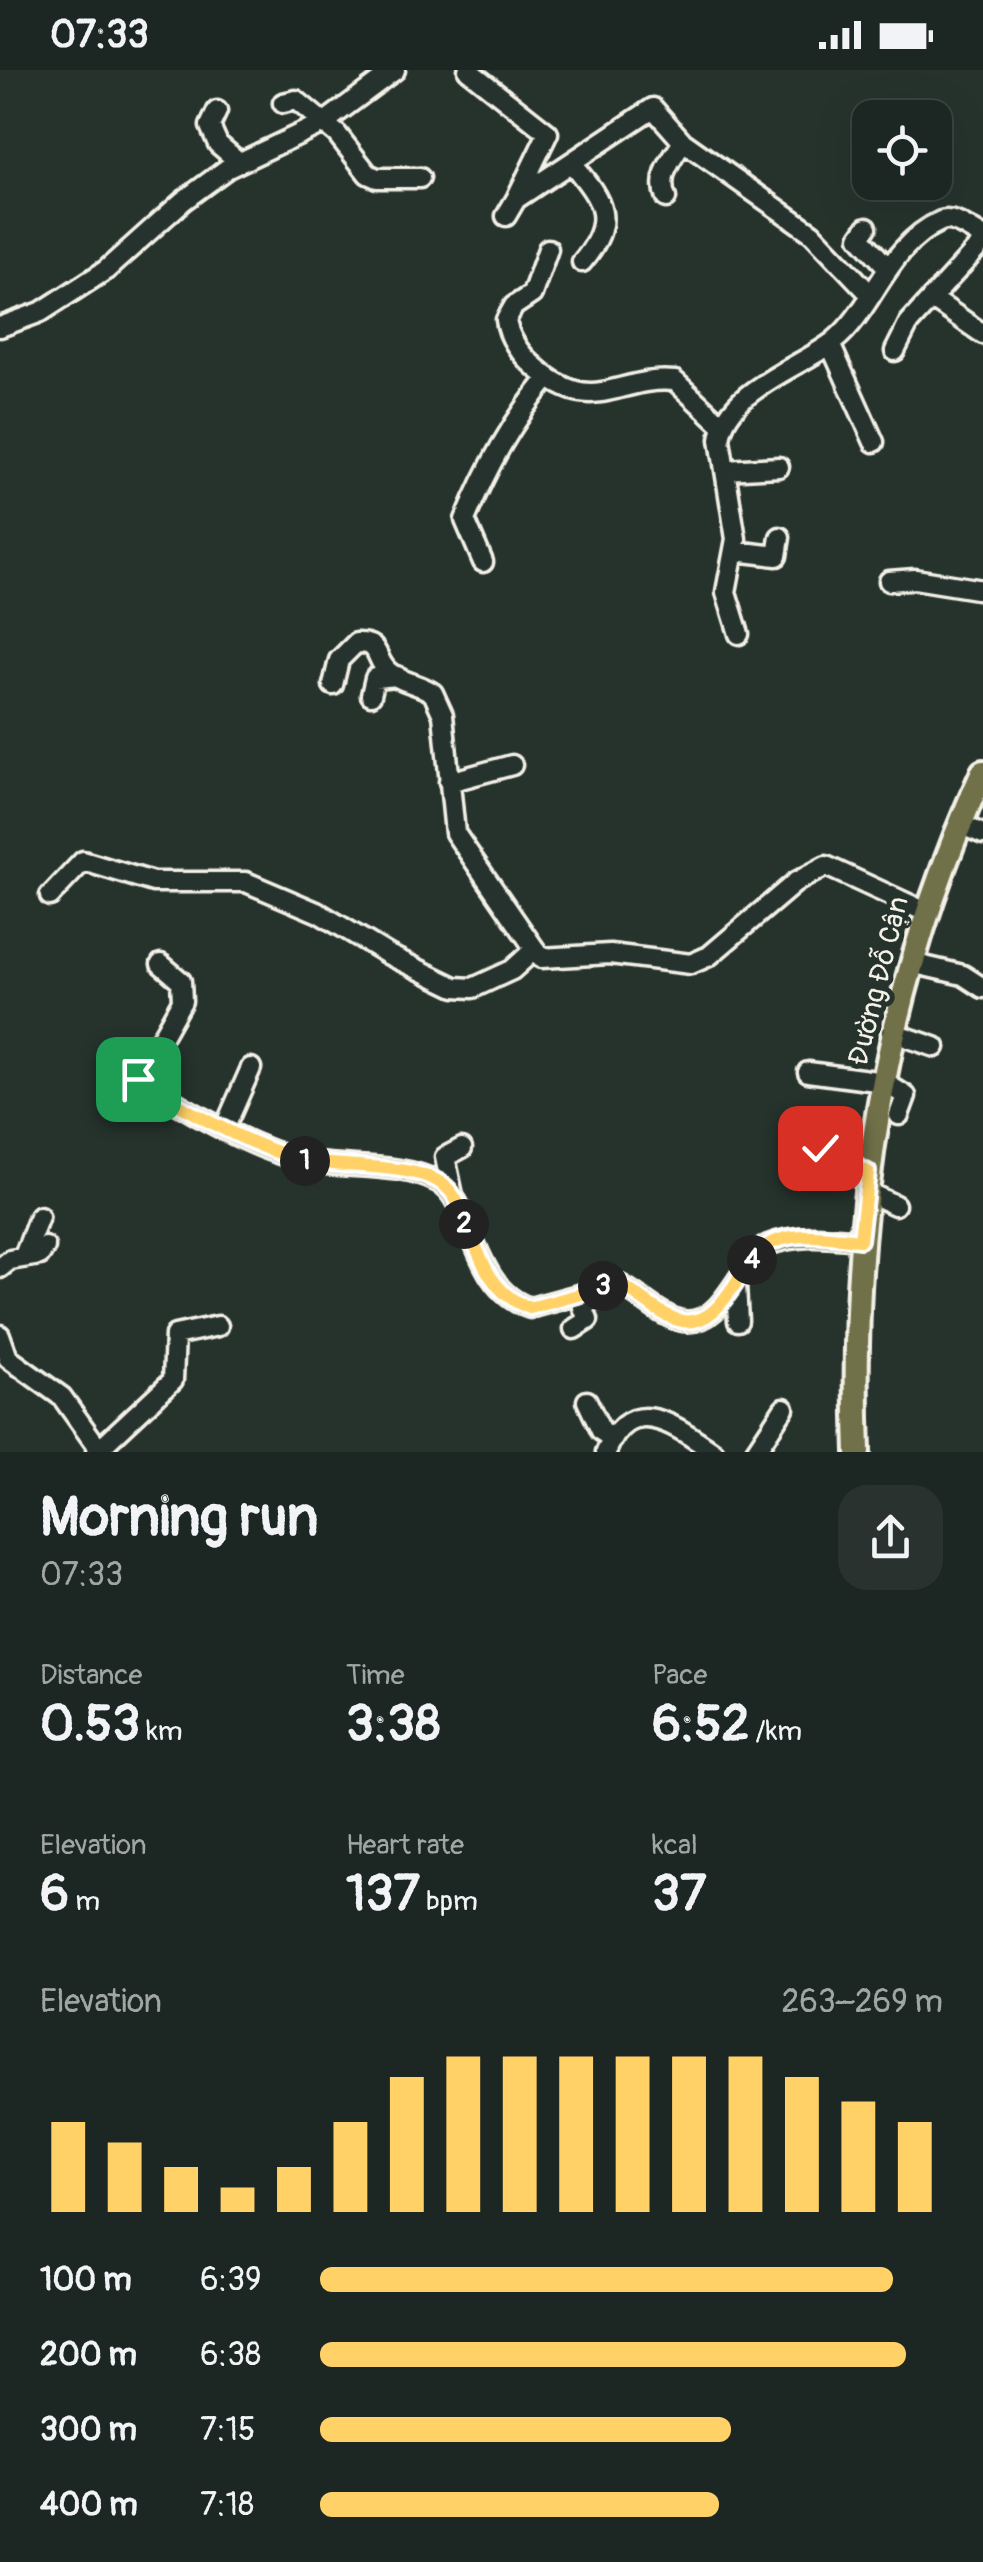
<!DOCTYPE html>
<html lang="en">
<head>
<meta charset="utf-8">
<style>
  :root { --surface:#1c2622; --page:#29322f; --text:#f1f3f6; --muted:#a0a5a5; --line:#3a4340; --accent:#ffd166 }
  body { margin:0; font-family:Pangolin,sans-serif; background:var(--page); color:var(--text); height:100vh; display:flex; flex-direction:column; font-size:38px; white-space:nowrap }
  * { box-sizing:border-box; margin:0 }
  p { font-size:32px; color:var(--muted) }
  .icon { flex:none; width:55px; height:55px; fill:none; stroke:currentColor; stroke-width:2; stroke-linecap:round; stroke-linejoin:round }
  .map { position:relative; height:1382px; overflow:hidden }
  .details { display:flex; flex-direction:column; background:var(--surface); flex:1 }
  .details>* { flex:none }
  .tools { position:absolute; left:852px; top:30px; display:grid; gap:20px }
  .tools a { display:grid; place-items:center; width:100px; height:100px; border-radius:20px; background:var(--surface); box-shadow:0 10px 40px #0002,0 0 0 2px var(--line); font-size:50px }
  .pin { position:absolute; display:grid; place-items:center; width:85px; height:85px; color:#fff; margin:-42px; border-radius:20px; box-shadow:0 5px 15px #0006 }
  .km { position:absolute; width:50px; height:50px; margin:-25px; border-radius:50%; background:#222; color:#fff; font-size:28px; line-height:50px; text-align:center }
  .round { display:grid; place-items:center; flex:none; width:105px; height:105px; border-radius:30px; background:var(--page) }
  .headline { display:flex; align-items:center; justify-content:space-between; height:170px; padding:0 40px }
  h1 { font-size:55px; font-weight:800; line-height:75px }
  .stats { display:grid; grid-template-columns:repeat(3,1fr); gap:15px; height:170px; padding:10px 40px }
  .stats div { display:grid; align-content:center }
  .stats b { font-size:50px; font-weight:800 }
  .stats small { font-size:28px; font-weight:400 }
  .stats p { font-size:28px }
  .chart { height:280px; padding:20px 40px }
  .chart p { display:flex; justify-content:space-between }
  .chart svg { width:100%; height:180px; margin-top:10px; stroke:var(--accent); stroke-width:6 }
  ul { padding:0 40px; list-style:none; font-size:32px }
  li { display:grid; grid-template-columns:160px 120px 1fr; align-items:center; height:75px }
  li i { height:25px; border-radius:12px; background:var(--accent) }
  .status { display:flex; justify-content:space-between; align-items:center; height:70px; padding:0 50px; background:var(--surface); direction:ltr }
  .status svg { height:28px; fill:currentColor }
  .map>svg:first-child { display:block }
</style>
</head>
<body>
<div class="status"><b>07:33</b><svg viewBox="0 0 49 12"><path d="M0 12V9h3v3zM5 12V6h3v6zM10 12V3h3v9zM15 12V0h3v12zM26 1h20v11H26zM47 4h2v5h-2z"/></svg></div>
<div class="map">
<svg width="983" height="1382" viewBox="0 0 983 1382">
  <rect width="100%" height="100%" fill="#26332d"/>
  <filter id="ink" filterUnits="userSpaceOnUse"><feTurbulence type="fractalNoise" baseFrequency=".01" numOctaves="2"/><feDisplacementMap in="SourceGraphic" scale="20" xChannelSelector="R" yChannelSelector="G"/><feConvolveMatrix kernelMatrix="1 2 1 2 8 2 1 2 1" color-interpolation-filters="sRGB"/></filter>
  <g filter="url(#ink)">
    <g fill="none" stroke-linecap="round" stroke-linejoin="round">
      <defs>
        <path id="minor" d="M468,0L548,63L517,127
          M283,33L296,30L337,64L368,104L377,108H420
          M217,41L210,56L218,74L239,92
          M573,95C604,132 616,151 582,192
          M666,128C657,107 671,90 683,72
          M506,146L516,129L653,38L683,72L812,163L869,223
          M867,157L860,167L887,197
          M548,179L532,224L514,236L506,250C508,267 521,285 534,296C594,350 616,305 675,311L723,356
          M931,228L983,264
          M0,257L41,242L106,200L183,131L228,98L325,52L395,0
          M830,274L874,372
          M895,281L909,253L983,172
          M725,400L779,397
          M735,481L777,486L780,467
          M483,492L465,450C487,397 511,353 548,308
          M889,511L915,509L983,520
          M739,564L726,522L736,469L720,369C726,320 800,298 834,271C874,239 887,175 941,151C954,146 971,161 983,167
          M333,615L339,590L356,573C383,572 373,589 389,602C400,612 420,614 433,623L443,645L455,763L541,888L610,884L691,894L709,886L796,812L826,796L926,842
          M371,625L375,608L397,606
          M449,712L512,695
          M959,754L983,764
          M50,826L83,791L153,812H246L319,843L389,885L455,917L473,918L512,900L533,881
          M911,893L963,905L983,918
          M891,962L935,977
          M111,989C162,1027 239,1074 301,1090C344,1100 398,1091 438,1112C474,1131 470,1218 530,1238L618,1214C638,1223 657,1244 678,1250C724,1263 741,1186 768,1175C798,1163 830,1167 861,1170
          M808,1002L884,1012L906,1026L899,1045
          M138,1009L182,931L181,911L161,894
          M225,1057L251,998
          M819,1078L868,1102
          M865,1121L895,1135
          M453,1125L445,1087L462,1078
          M24,1186L39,1147
          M0,1198L10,1190L40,1185L45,1177
          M736,1216L738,1251
          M574,1259L588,1250L583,1237L611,1221
          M0,1265L8,1288L62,1327L99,1379
          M587,1331L601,1361L613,1369
          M96,1382L173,1310L175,1265L218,1256
          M606,1382C632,1320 677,1357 714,1382
          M755,1382L784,1338"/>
        <path id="major" d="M858,1382C849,1144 883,920 983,702"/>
      </defs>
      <use href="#minor" stroke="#f4f1e8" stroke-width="25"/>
      <use href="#major" stroke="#f4f1e8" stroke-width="30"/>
      <use href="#minor" stroke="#26332d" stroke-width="18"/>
      <use href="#major" stroke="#70704a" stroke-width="22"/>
    </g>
  </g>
  <g fill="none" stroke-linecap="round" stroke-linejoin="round" filter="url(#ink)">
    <defs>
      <path id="route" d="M138,1009C177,1037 256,1079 303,1090C340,1099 416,1092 445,1116C475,1141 471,1218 530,1238L618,1214C638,1223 657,1244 678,1250C721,1262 738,1197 762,1179C787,1159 832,1167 860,1170L868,1102L820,1078"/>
    </defs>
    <use href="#route" stroke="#fff" stroke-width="20"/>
    <use href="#route" stroke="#ffd166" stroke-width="12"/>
  </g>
  <g text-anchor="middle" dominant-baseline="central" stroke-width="10" stroke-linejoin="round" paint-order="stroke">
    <g font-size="28" fill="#f4f1e8" stroke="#26332d">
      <text transform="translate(879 911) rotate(-76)">Đường Đỗ Cận</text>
    </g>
  </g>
</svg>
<div class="tools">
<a><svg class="icon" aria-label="locate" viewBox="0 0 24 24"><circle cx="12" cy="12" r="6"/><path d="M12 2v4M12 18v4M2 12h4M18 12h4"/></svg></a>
</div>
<div class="pin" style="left:138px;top:1009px;background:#1e9e55"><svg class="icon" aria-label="arrive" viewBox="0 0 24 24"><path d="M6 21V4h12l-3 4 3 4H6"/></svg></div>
<div class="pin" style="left:820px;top:1078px;background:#d93025"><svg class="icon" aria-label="check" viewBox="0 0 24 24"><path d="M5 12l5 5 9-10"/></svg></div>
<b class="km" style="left:305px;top:1091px">1</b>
<b class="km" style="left:464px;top:1154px">2</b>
<b class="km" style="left:603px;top:1216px">3</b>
<b class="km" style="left:752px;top:1190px">4</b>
</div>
<section class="details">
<div class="headline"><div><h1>Morning run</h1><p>07:33</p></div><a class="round"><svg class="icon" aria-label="share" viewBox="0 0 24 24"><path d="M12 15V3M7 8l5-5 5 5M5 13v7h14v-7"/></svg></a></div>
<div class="stats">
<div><p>Distance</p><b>0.53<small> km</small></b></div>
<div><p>Time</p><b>3:38</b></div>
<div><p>Pace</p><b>6:52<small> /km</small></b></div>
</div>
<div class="stats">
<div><p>Elevation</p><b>6<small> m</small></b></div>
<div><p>Heart rate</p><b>137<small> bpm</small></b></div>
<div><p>kcal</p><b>37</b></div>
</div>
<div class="chart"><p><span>Elevation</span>263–269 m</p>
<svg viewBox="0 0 160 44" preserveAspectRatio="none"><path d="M5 44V22M15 44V27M25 44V33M35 44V38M45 44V33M55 44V22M65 44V11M75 44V6M85 44V6M95 44V6M105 44V6M115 44V6M125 44V6M135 44V11M145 44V17M155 44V22"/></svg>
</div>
<ul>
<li><b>100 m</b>6:39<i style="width:92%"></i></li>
<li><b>200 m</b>6:38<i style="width:94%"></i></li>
<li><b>300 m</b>7:15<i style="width:66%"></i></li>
<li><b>400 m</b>7:18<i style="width:64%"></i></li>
</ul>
</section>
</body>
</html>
